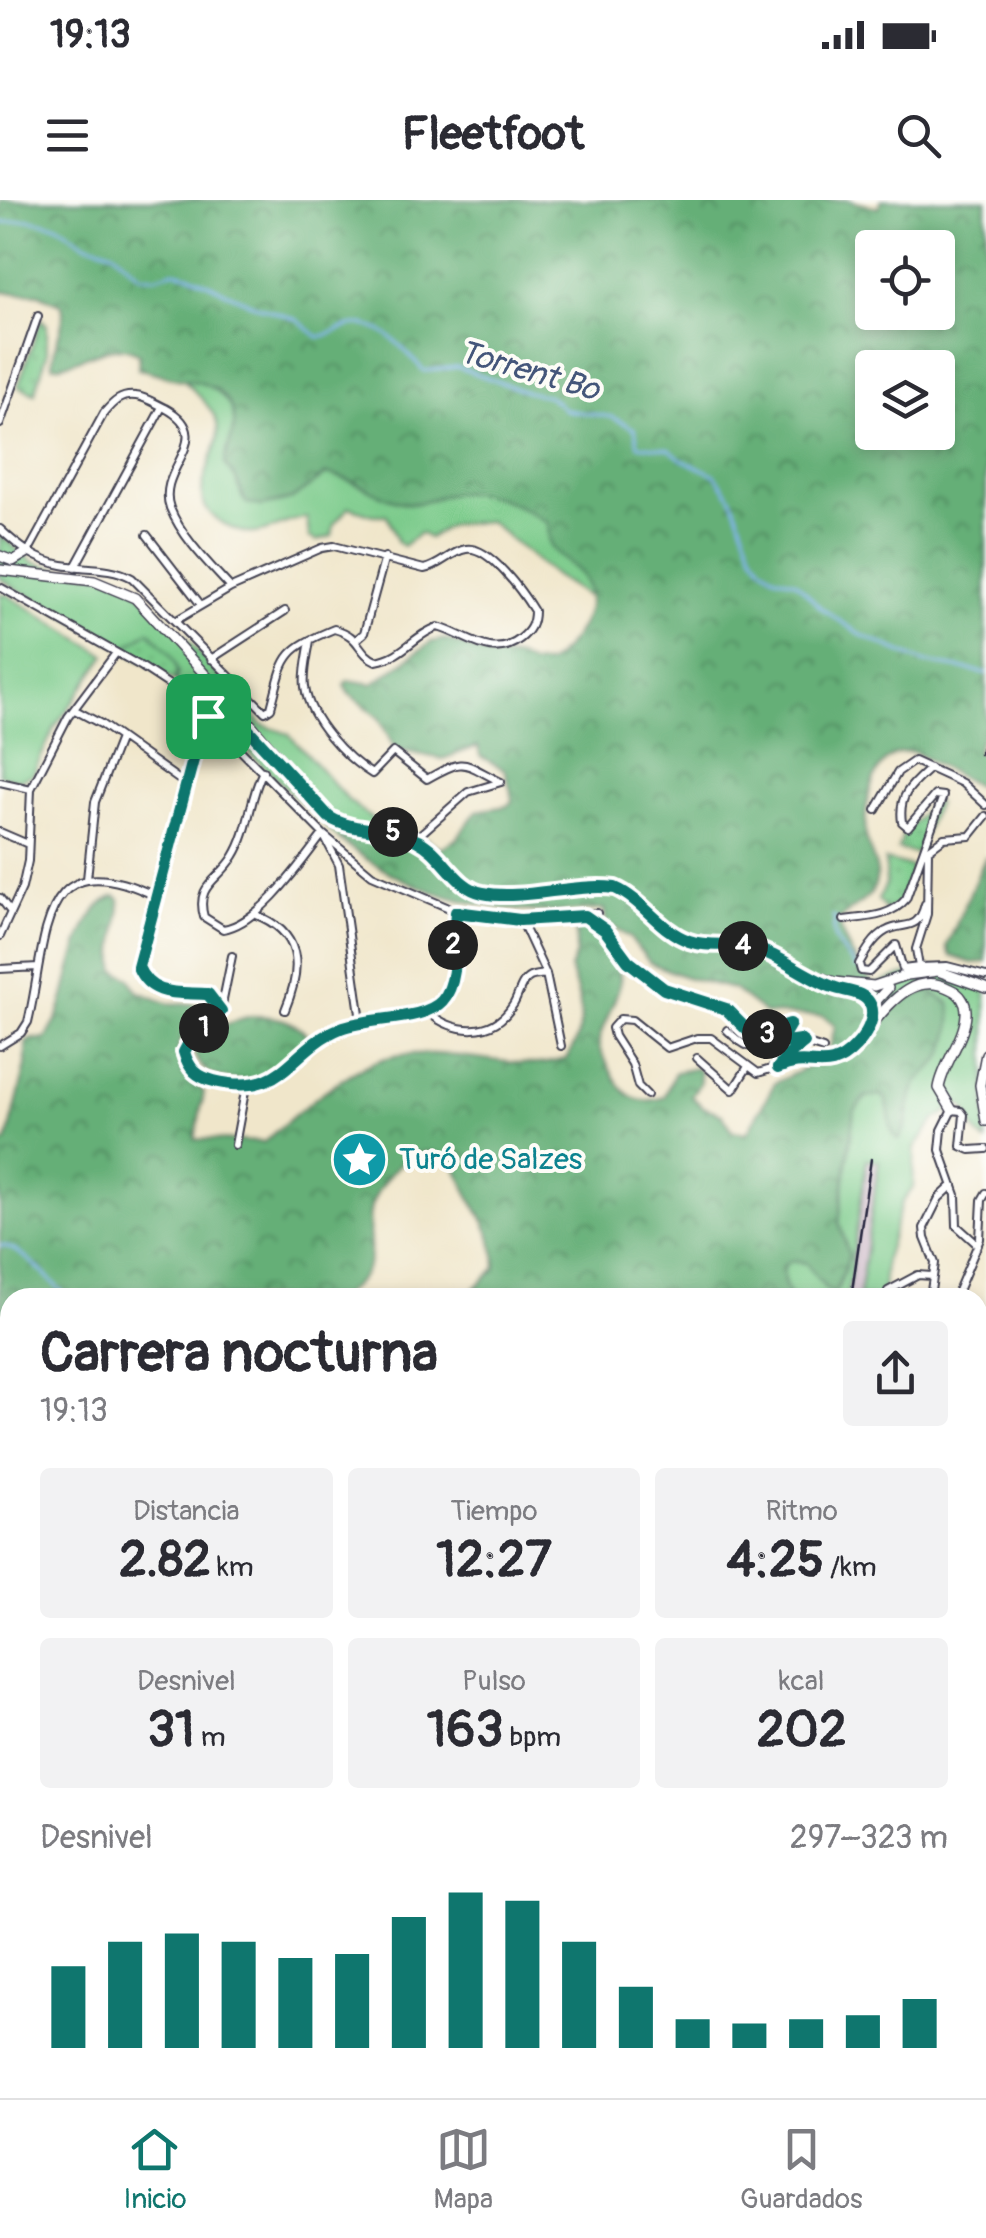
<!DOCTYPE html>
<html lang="es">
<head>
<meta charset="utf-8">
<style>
  :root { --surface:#fff; --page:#f2f2f3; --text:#2b2b33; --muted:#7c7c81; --line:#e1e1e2; --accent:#0f766e }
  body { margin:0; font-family:Pangolin,sans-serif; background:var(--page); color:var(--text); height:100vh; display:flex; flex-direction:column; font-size:38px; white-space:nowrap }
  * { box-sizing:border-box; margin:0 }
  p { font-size:32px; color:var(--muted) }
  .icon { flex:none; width:55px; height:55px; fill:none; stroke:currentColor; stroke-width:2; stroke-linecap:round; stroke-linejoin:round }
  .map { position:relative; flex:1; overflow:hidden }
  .sheet { position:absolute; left:0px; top:1088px; width:988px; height:812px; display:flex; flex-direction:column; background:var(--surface); border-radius:30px 30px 0 0; box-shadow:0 5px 15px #0003 }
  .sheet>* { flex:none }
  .buttons { position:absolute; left:855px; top:30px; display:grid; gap:20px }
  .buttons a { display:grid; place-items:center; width:100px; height:100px; border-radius:10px; background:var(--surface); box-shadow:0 5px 15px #0003; font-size:50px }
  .pin { position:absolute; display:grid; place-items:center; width:85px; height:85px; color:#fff; margin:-42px; border-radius:20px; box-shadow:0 5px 15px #0006 }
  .km { position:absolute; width:50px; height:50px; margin:-25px; border-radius:50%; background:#222; color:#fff; font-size:28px; line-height:50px; text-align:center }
  .round { display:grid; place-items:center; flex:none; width:105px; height:105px; border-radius:10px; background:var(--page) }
  .overview { display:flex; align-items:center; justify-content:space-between; height:170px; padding:0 40px }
  h1 { font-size:55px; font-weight:800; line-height:75px }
  .stats { display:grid; grid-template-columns:repeat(3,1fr); gap:15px; height:170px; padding:10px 40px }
  .stats div { display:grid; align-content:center; border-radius:10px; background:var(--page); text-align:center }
  .stats b { font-size:50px; font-weight:800 }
  .stats small { font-size:28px; font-weight:400 }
  .stats p { font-size:28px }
  .chart { height:280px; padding:20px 40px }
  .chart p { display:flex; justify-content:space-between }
  .chart svg { width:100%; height:180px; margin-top:10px; stroke:var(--accent); stroke-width:6 }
  .status { display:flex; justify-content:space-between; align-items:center; height:70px; padding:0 50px; background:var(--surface); direction:ltr }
  .status svg { height:28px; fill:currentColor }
  header { display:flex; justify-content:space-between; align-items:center; height:130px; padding:0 40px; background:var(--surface); font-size:45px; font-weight:800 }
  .tabs { display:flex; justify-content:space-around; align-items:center; height:140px; border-top:2px solid var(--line); background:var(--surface); font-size:28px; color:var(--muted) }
  .tabs a { display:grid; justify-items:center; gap:5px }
  .tabs .on { color:var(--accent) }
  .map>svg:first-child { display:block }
</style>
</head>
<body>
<div class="status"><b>19:13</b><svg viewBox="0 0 49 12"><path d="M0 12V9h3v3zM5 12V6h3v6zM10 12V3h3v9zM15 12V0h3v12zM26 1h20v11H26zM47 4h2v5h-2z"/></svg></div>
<header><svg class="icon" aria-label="menu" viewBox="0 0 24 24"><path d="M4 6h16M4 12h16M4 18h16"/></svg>Fleetfoot<svg class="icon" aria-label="search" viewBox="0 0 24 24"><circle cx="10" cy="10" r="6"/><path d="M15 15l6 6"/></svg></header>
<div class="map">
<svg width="986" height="1898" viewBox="0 0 986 1898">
  <defs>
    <pattern id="forest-crowns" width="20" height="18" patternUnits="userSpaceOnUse" patternTransform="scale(2.5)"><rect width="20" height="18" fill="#65af77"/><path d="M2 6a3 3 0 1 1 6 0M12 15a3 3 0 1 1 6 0" fill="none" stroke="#538e63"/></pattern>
    <pattern id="park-dots" width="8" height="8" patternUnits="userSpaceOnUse" patternTransform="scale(2.5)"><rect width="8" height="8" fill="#7ccb8b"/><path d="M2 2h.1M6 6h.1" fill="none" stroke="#6bae79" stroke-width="1.8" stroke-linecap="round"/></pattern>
    <pattern id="water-waves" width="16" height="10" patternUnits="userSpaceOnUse" patternTransform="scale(2.5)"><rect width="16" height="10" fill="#84b6f0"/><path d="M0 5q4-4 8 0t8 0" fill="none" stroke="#6c94c4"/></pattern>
  </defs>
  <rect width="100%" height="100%" fill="#fdfcf7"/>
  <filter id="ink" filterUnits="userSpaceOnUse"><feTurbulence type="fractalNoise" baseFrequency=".01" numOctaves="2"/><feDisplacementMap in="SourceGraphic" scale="20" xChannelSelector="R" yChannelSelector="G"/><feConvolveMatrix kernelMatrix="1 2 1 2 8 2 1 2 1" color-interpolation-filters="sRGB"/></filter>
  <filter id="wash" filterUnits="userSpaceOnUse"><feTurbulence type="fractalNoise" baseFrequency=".0048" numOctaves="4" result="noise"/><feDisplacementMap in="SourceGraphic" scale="40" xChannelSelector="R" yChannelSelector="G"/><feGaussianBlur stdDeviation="2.25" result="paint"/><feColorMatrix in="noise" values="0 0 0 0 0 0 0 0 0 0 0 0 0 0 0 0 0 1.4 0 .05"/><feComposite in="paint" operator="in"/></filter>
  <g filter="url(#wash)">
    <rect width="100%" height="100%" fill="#f0e6ca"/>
    <path fill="#d0bdcc" d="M867,958L879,960L859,1097L847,1098Z"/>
    <path fill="#7ccb8b" stroke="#4f7663" stroke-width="2.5" d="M194,178C212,186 238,203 235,225C232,239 225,250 225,265L235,277L243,299C292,312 289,294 326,274C355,278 379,299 407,303C421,305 432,298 445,295C484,286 517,303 548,323L550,344L584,377L590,398L555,376L489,321L450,325L429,338L420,333L403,346L398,343L387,315H373L349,307L334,324L332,336L317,341L309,337L307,318C286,318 268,336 246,333C237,331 225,325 217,319C180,294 224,255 217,224C213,207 195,193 184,180Z
      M0,335L33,362L62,370L107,375L131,384L181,432L262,525L289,534L348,600L377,623C365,633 353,633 340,640L175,481L178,472L150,432L124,449L0,379Z
      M0,394H6L106,455L55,527L33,574L20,580L0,575Z
      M926,767L986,781V942C965,926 974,911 959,904L934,921L915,948L913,988L902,1003L885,1059L883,1097H859L879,961L867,959L847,1097H791C784,1087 779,1071 788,1061L806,1063L830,1092L838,1088L849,1056L839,1022L850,925L856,906L871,894L883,895L887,900L894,936L906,928C908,915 909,900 914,888C931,846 953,863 948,802L930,791C908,795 893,805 877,784Z"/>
    <path fill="url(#forest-crowns)" stroke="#446859" stroke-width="2.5" fill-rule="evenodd" d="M0,0H847L879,8L881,0H986V527L976,551L986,555V591L913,552C872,547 863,607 866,636C868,652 880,665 876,681C872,701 852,706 840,720C839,742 876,800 899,799C909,799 921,793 930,791L950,804C953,820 950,844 941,858C933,869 921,873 915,887C907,904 910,923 899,940C885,929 893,908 883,895L865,897L854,912L839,1022L849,1056L835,1094L825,1088L806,1063L794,1060L784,1065C782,1077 784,1087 791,1097H466L496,1068C496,1040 484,1019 469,996C463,985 460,971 451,962C420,931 379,979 371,1007C366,1025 373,1044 369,1062C365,1078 353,1087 340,1097L10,1098V1741L0,1745V942H7L26,865V843L30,839H46C51,830 57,820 60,810C71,777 78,710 115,696L120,699C121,718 111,757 116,770L130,778L137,791L167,803L194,804L201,811L200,820C177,837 175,845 183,873L204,892L195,939L264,942C297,913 346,868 390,857C433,847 492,863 536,864C547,864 555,861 566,859C589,826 581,803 570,769L576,754V724C591,726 599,733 606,746C610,755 618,765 620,774C623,789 603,823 599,840C598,849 602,854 606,861C618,887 630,909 664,897L675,872L697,868L700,872V883L691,896L703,907L722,914L733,931L747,933L775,883L828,857L835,826L823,816L766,814L733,789L685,777L650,763L629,737L606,723L604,709C509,720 415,700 340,640C353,633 365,633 377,623L426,639L441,648L456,639L477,611L507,606L513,600L505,570L480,556L478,546L443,559L395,550L379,518L348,493L345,484L348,480L373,484L431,442L445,439L491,456L518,457L531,464H547C572,448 603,404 582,375C574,364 559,358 552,347C548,340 549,330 548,323C517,303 484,286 445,295C432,298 421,305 407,303C379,299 355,278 326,274L292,299L262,306L246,303L235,277L225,265C225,250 236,232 234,220C231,194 206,181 184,180C169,179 154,171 138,169L139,154C110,136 83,165 53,166C51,144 67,127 62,105L39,94L0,92ZM872,48H938V112H872ZM872,168H938V232H872Z
      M986,656V762L972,763L951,756L947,746Z
      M252,816C273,816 298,819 309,839C295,851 284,869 266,876C242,886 195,880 194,849C209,831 229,821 252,816Z
      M978,1235L986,1245V1386L978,1388Z
      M986,1417V1619L978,1621V1603H985L986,1536L985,1526L978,1519V1422Z
      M986,1647V1780L978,1784V1649Z
      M986,1805V1876L978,1879L984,1898H911L861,1891L978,1890V1808Z
      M10,1844V1890H73L69,1898H0V1865Z
      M112,1890H364L354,1898H107Z
      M622,1890H757L756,1898H615Z"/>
    <path fill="url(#park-dots)" stroke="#4f7663" stroke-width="2.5" d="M41,119L47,125V154L35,193L18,186Z
      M149,431C162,445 183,460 175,481L124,449Z
      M934,601L937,603L916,654L898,649L904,633Z
      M885,660L912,667L902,701L886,711L878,700L886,684Z"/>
    <path fill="url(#water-waves)" stroke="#536c96" stroke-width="2.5" d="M495,1890H622L615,1898H486Z"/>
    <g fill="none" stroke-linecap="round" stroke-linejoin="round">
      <path stroke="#84b6f0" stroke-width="2.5" d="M0,23L29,20L57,25L85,43L113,51L140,76L155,77L174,71L188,74L249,103L297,120L318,137C329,135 339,129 350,126C382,119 405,151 424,171L457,167L527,192L549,196L565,210L612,217L635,229L638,245L669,249L681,259L715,275L732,299L753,354L763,367L775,376L796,382L821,408L861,435L923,462L986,473
        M833,717L836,720C826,740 847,752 857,769
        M0,1045C25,1049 49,1081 69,1098
        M938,1898L942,1890"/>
    </g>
  </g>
  <g filter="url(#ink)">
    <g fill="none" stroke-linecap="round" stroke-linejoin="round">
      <defs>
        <path id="minor" d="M0,224L38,116
          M0,329C18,346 37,361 62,365C85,369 111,366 132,378L265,512L271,508C285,456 281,451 334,429C362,436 356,452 376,461C405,456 413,435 438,427C467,435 492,461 520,439C530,431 534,424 534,411C523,393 489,345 466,349C450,352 440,366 424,369L334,346L322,348L231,388L175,421
          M147,335L201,405
          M28,352L104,213C113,202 121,194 136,196C146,197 156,204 165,208C220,238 155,268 170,308C182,338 210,365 231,388
          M75,367L162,207
          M0,387L142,467L189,498L323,634L372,675L456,711L478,715L520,720L597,713
          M357,439L364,433L385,357
          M310,440C308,455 303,472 305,487C309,519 346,558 372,574L393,552L427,579C467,556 462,563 501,582L468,592L415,639
          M211,459L285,411
          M75,510L101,524L188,586
          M208,516L202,525L138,767C151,798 179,792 208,794L221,811L191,839L185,852C189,869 197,877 214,881C287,898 286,850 341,828C369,817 424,821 442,801C461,780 453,737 456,711
          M263,571C249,599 250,630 234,656C219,681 195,684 204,717L223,729C259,724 301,663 323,634L339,665L361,821
          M0,582L31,589
          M876,610L898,572L914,561L962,583L986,605
          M986,616L970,636L944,638L928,650L927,714L916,749L919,767L947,766L986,776
          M0,632L28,644
          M87,679L95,602L120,538
          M0,698L10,711
          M254,714C302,732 303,767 285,810
          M587,717L605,729L627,761L664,789L726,809L747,830L757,835L790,823L779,843L800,840L805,843L791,852L779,867
          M521,720L546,774L561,846
          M844,720C866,717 891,717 906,699L943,596L935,595L908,627L902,622C898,595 911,585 930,568
          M0,736L22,688L28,661L31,589L68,517L116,453
          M919,767L903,769L896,745L869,772L861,771L859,764C865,753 874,737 886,731C904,721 918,733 925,704
          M0,769L38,767
          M221,810L232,756
          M428,812C454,834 493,838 513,805C519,796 520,782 530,777C535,775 541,775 546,774
          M727,830C740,843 749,849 768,851L779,843
          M805,843L823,849
          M0,846L21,833L28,822C48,740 36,639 155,696
          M697,858L733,890L747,868
          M647,895L638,886L632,864L614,836L612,828L620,819L632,820L667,848L697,838H711L758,873L796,861L826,866L854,848L867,830
          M235,945L246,886
          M978,1045L957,1026L956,995L940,950L942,930L952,910L961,911L964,915L961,946L970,950L986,949
          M888,1091L918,1075L932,1076
          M930,1098L935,1063L925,1038L924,1028L939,998L953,985
          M955,1098L980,1039L982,1000L986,993
          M978,1147L986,1152
          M978,1165L986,1172
          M978,1214L986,1221"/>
        <path id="secondary" d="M0,356L13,361L28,352
          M0,370L94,381L135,398L254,528L324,613L345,625L415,639L434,652L467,686L480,692L495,694L615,688L630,696L684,739L758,749L807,774L834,782L874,786L907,775L938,771L986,788
          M199,507L209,495L204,480
          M203,511L215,503L230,510
          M852,791L869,801L873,811
          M869,823L877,800L888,788
          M867,830C889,805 913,770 950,789C960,793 967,803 966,814C965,839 943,863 939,888L952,910
          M986,854L980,885L986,921
          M978,1498L986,1494
          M435,1898L446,1890"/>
        <path id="motorway" d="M978,1629L986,1627
          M978,1641L986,1639
          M371,1898L381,1890
          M389,1898L400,1890"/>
      </defs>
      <use href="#minor" stroke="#413f50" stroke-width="10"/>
      <use href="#secondary" stroke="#413f50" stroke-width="12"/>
      <use href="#motorway" stroke="#413f50" stroke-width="16"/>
      <use href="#minor" stroke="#fff" stroke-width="6"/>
      <use href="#secondary" stroke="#fff" stroke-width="9"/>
      <use href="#motorway" stroke="#fff" stroke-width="12"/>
      <path stroke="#22223b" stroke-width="2.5" d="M980,554L986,537
        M851,1098L871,959
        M978,1417L986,1413
        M978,1865L986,1892
        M760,1898L761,1890
        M840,1898H892"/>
    </g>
  </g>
  <g fill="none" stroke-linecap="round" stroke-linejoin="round" filter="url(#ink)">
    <defs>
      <path id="route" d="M213,503L230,510L329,617C356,634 390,626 418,641C443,653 455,688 483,693C522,701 573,683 615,688C643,700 660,731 689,741C708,748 730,742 750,747C782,755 807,780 839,789C851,792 866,793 871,806C876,819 864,838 855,847C826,878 810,852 778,868L787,856L804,843L800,840L779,843L790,824L757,835L747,830L726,809L664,789L628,761L605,730L585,716L520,720L456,712C453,737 461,780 442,801C424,821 369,817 341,828C287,850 286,898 214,881C197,877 189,869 184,852L191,839L221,811L208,794C179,792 151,798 138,767L202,526L208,516L203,511Z"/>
    </defs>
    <use href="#route" stroke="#fff" stroke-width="20"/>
    <use href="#route" stroke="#0f766e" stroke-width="12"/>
  </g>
  <defs>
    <symbol id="sight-disc" viewBox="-11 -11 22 22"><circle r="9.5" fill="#0f9aa8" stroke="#fdfcf7"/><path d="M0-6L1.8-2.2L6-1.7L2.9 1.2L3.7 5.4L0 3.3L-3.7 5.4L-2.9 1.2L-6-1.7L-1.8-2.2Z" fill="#fff"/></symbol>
  </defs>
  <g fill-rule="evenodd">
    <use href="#sight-disc" x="328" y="928" width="63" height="63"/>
  </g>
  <g text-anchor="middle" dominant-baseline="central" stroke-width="8" stroke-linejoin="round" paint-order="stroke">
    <g font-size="30" fill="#0d838f" stroke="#fdfcf7" text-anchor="start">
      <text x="399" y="959">Turó de Salzes</text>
    </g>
    <g font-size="32" font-style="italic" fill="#44567a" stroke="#fdfcf7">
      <text transform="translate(529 171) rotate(16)">Torrent Bo</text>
    </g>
  </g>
</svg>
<div class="buttons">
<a><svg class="icon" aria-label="locate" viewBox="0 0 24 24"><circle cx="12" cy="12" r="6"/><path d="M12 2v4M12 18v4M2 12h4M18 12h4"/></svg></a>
<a><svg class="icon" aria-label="layers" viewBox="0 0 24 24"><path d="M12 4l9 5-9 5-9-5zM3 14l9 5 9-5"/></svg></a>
</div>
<div class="pin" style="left:208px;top:516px;background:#1e9e55"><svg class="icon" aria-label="arrive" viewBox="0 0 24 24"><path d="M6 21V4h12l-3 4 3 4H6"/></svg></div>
<b class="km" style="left:204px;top:828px">1</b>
<b class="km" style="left:453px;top:745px">2</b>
<b class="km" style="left:767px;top:834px">3</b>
<b class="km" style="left:743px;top:746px">4</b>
<b class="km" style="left:393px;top:632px">5</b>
<section class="sheet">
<div class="overview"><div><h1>Carrera nocturna</h1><p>19:13</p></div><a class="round"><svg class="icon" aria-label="share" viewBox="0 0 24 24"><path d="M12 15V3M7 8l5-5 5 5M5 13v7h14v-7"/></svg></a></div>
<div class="stats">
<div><p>Distancia</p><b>2.82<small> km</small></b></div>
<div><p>Tiempo</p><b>12:27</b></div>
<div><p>Ritmo</p><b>4:25<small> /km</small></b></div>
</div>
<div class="stats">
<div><p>Desnivel</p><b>31<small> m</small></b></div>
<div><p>Pulso</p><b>163<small> bpm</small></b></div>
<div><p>kcal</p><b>202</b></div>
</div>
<div class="chart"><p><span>Desnivel</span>297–323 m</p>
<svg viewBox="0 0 160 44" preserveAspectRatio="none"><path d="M5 44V24M15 44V18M25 44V16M35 44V18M45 44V22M55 44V21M65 44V12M75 44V6M85 44V8M95 44V18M105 44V29M115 44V37M125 44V38M135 44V37M145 44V36M155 44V32"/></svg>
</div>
</section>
</div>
<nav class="tabs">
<a class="on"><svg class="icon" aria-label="home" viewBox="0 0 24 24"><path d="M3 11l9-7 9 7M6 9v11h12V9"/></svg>Inicio</a>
<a><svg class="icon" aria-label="map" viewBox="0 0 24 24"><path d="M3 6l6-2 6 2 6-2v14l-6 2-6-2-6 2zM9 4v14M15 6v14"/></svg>Mapa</a>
<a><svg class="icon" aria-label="saved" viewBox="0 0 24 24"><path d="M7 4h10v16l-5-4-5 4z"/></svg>Guardados</a>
</nav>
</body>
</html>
